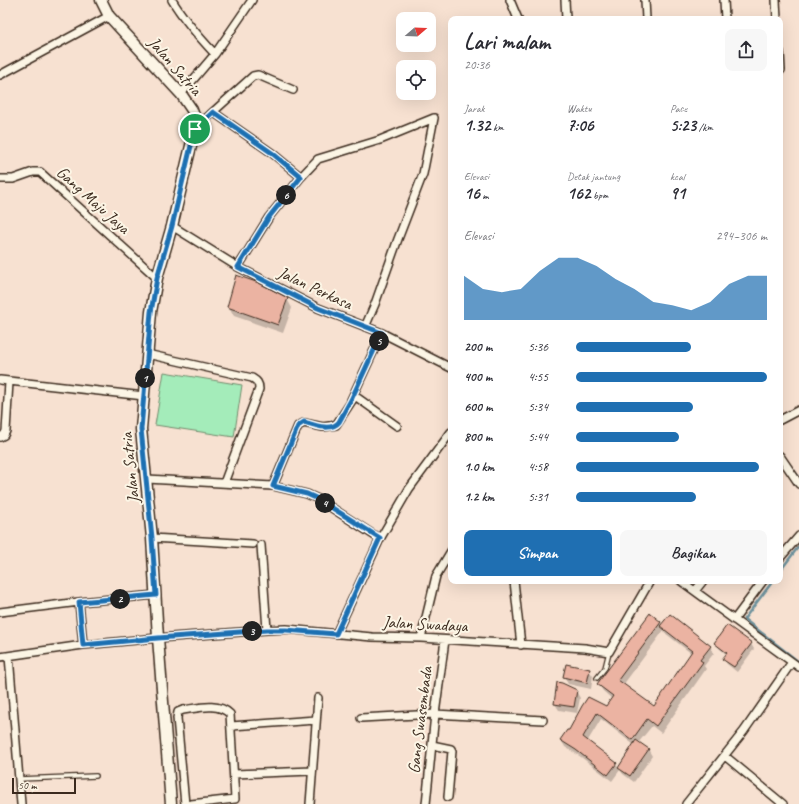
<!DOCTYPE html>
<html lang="id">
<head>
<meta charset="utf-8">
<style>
  :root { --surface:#fff; --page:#f7f7f7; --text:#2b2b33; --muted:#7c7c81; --accent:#1f6fb2 }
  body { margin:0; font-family:Caveat,sans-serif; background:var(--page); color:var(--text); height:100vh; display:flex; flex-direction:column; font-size:15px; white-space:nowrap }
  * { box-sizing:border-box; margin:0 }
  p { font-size:13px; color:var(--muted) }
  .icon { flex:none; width:22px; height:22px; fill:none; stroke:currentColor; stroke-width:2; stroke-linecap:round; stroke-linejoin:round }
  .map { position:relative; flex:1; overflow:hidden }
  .side { position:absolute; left:448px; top:16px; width:335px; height:568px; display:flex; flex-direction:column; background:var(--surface); border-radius:8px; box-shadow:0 4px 16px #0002 }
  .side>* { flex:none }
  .needle { width:26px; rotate:71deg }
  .controls { position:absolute; left:396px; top:12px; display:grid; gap:8px }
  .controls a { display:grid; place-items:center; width:40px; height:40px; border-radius:8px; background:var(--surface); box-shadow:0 4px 16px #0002; font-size:20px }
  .scale { position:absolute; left:12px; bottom:10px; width:64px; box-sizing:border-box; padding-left:4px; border:2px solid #3b2a1e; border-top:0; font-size:11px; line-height:14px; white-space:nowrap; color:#3b2a1e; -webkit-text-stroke:3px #fcf5e5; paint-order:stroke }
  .pin { position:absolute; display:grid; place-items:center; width:34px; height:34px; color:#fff; margin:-17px; border:2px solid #fff; border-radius:50%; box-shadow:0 1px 4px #0007 }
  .km { position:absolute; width:20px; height:20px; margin:-10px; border-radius:50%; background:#222; color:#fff; font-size:11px; line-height:20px; text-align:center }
  .round { display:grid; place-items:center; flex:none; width:42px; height:42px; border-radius:8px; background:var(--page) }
  .head { display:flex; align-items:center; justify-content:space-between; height:68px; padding:0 16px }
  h1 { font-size:22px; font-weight:800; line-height:30px }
  .figures { display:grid; grid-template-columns:repeat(3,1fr); gap:6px; height:68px; padding:4px 16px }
  .figures div { display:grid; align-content:center }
  .figures b { font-size:17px; font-weight:800 }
  .figures small { font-size:11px; font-weight:400 }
  .figures p { font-size:11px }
  .chart { height:112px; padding:8px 16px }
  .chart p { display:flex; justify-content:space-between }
  .chart svg { width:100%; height:72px; margin-top:4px; fill:var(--accent); opacity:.7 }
  .action { display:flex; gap:8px; margin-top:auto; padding:8px 16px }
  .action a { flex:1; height:46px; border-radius:8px; background:var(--accent); color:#fff; font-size:16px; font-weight:800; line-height:46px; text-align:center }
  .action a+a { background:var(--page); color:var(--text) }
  ul { padding:0 16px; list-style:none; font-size:13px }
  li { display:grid; grid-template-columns:64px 48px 1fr; align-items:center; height:30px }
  li i { height:10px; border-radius:5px; background:var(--accent) }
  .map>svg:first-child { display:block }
</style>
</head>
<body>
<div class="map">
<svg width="799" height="804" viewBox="0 0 799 804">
  <rect width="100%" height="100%" fill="#f7e1d1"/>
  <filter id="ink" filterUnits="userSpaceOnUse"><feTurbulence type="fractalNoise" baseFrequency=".025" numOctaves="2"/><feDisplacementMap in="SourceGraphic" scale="8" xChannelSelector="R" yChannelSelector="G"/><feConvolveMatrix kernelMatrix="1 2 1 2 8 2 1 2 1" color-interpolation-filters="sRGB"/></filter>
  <g filter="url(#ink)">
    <path fill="#a4ecba" stroke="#708b6c" d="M164,372L242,385L234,437L155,425Z"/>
    <path fill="#0003" fill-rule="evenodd" d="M287,299L292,308L283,333L234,316L229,307Z
      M660,622L662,626L710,646L714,653L704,666L706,669L661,733L652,726L638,743L648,749L652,756L634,782L623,774L620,770L612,781L581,757L565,747L561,740L569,732L582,706L606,707L612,699L603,691L599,685ZM664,630L665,633L692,654L654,708L623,685ZM601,719L634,745L618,768L616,764L587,742Z
      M715,643L751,644L754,649L737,672L727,664L724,659L727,655L719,648Z
      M589,670L593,676L591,689L568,684L564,677Z
      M576,691L580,698L577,713L559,710L555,704Z"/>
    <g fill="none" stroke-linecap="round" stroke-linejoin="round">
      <path stroke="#6d919c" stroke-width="2.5" d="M792,468L799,477
        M780,571L799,546
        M773,581L744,619L799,662"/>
    </g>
    <path fill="#ebb3a2" stroke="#3b2a1e" d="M236,275L259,283L288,298L278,325L227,307Z
      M650,613L661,622L618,680L654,706L692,651L660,626L670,614L711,646L700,660L703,662L656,726L647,719L632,740L597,713L583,737L617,763L608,775L576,750L560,740L567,730H569L582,706L588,697L606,706L613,696L597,684Z
      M727,625L752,643L734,667L722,659L727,653L714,643Z
      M566,664L590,669L587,683L563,677Z
      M557,682L562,683L577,690L574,707L554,704Z
      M636,740L649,749L630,776L618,768Z"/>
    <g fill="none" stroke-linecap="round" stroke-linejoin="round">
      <defs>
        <path id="lane" d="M597,678L605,668L609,652
          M19,779L96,776"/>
        <path id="street" d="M172,0C184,20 199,37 215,54
          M510,0L518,19
          M565,0L566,19
          M645,0L646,19
          M724,0L725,19
          M776,0L777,19
          M780,52L781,70
          M0,75L109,16
          M181,94L215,54L252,0
          M213,112L253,76L258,75L293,90
          M195,129L213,112L272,153L301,177
          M0,179H13L33,172H40L157,278
          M172,226L238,267L318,308L382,333L451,368
          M238,267L269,217L301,177L318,159L380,140L434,118
          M365,327L375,304L398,239L423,174L434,118
          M147,354L252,378C257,381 259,383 259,389L224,483
          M0,380L144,396
          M351,400L382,333
          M780,420L799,410
          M0,437L4,435L6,431L9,382
          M780,456L799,484
          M147,479L273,486L307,494L318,499L380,539
          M273,486L298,426L304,423L323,427L336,425L355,396L397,426
          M152,538L253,544
          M261,545L267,630
          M780,558L799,536
          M514,581L521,645
          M681,581L799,667
          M695,591L703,581
          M79,602L83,645
          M0,612L79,602L156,595
          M734,620L763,581
          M336,634L380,539L409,489L451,432
          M421,638L436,576L451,551
          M9,656L21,804
          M0,657L83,645L158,638L267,630L286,629L372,637L421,638L585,648L609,652L650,581
          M361,718L435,714L543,720
          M231,726L316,720
          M432,745L451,749L452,751L448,797
          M725,756L783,804
          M234,774L312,771
          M185,804L177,718L178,712L183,710C198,708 218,702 230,714L235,799L191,804
          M310,804L318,698
          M426,804L435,714L445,640
          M686,804L744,731L792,662"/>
        <path id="secondary" d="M101,0L109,16L181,94L192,110L195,119V129L172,226L157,278L151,312L141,429L152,538L158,638L171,804"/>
      </defs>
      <use href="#lane" stroke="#3b2a1e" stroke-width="6"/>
      <use href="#street" stroke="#3b2a1e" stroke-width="10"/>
      <use href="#secondary" stroke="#3b2a1e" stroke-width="13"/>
      <use href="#lane" stroke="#fcf5e5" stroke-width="3.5"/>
      <use href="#street" stroke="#fcf5e5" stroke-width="7"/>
      <use href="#secondary" stroke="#fcf5e5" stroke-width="10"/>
    </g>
  </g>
  <g fill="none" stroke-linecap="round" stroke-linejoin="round" filter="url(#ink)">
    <defs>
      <path id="route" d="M213,112L272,153L301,177L269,217L238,267L318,308L382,333L351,400L339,422C331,432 314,425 304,422L298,426L273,486L307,494L318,499L380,538L336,634L286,630H267L158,638L83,645L79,602L156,595L152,538L141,429L151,312L157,278L172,226L195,129Z"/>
    </defs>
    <use href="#route" stroke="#fff" stroke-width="8"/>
    <use href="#route" stroke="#1f6fb2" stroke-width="5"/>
  </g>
  <g text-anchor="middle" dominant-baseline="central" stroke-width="4" stroke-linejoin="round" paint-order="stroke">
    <g font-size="17" fill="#3b2a1e" stroke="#fcf5e5">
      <text transform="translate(175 66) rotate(49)">Jalan Satria</text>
      <text transform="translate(93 200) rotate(42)">Gang Maju Jaya</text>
      <text transform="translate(315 288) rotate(25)">Jalan Perkasa</text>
      <text transform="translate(130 468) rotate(-96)">Jalan Satria</text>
      <text transform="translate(425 624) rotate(3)">Jalan Swadaya</text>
      <text transform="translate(420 720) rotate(-83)">Gang Swasembada</text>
    </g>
  </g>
</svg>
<div class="controls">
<a><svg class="needle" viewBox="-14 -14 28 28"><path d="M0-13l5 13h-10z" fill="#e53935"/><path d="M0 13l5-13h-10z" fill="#7c7c81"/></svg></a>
<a><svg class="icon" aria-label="locate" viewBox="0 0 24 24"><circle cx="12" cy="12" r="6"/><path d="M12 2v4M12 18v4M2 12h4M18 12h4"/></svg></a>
</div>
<div class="scale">50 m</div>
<div class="pin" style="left:195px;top:129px;background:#1e9e55"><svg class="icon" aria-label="arrive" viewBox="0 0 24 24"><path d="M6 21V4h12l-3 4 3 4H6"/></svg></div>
<b class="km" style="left:145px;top:378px">1</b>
<b class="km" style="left:120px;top:599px">2</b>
<b class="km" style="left:252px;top:631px">3</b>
<b class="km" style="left:325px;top:503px">4</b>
<b class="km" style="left:379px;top:341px">5</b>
<b class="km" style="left:286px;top:195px">6</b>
<section class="side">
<div class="head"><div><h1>Lari malam</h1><p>20:36</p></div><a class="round"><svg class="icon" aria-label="share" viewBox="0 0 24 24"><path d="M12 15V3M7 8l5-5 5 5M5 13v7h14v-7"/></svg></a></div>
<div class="figures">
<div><p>Jarak</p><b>1.32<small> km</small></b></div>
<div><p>Waktu</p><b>7:06</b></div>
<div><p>Pace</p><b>5:23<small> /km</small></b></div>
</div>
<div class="figures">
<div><p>Elevasi</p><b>16<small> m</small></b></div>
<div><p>Detak jantung</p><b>162<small> bpm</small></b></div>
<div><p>kcal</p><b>91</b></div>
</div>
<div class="chart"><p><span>Elevasi</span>294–306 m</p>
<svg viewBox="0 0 160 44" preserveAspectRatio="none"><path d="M0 44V17L10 25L20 27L30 25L40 14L50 6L60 6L70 11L80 19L90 25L100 33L110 35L120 38L130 33L140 22L150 17L160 17V44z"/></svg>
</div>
<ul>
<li><b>200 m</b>5:36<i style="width:60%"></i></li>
<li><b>400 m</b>4:55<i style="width:100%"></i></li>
<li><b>600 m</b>5:34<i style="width:61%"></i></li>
<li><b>800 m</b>5:44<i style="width:54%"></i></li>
<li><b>1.0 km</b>4:58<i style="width:96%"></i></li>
<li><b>1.2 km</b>5:31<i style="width:63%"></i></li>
</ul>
<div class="action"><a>Simpan</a><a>Bagikan</a></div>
</section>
</div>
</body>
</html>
